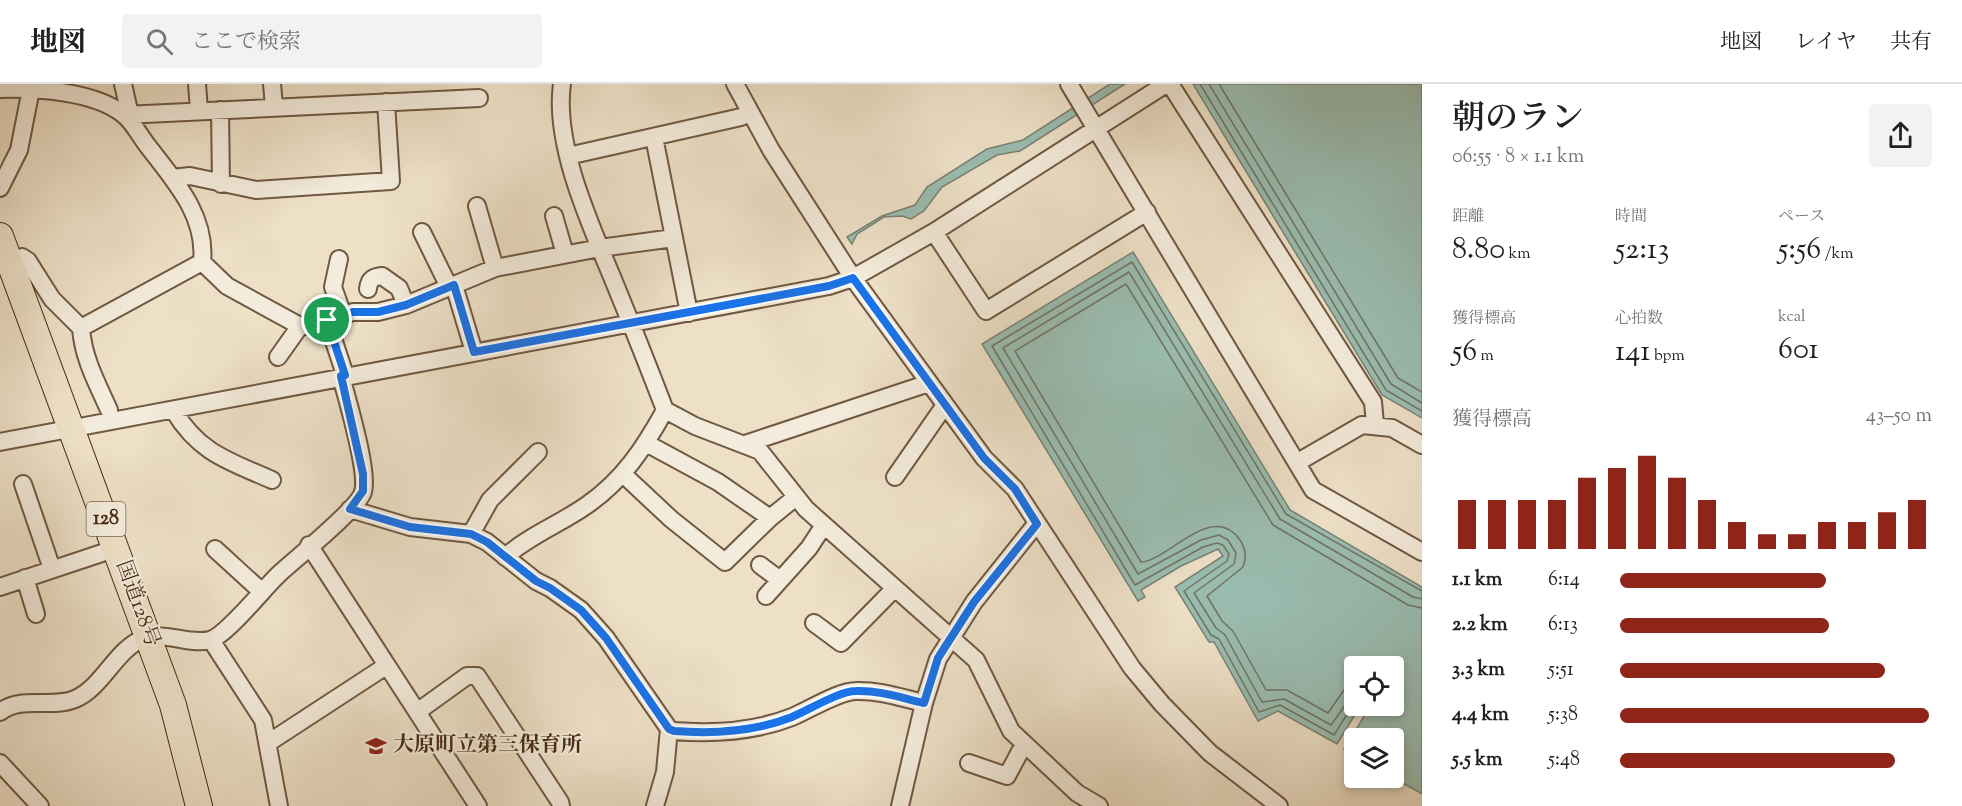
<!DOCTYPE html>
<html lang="ja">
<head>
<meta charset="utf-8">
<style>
  :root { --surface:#fff; --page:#f2f2f2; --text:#202124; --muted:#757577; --line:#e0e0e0; --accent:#8f2418 }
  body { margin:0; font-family:"Sorts Mill Goudy","Noto Serif JP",serif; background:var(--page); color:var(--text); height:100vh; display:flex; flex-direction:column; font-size:22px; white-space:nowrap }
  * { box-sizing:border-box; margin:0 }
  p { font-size:20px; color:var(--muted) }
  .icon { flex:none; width:33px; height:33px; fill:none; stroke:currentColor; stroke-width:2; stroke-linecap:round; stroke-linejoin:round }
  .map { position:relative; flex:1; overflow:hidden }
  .sheet { display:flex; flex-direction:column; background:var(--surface); width:540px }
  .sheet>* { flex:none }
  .tools { position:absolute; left:1344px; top:572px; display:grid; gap:12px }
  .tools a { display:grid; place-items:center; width:60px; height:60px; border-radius:6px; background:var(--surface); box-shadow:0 3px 9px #0003; font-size:30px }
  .pin { position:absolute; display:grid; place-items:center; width:51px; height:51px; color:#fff; margin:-26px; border:3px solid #fff; border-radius:50%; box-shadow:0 2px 6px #0007 }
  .round { display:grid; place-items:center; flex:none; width:63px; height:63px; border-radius:6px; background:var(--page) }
  .summary { display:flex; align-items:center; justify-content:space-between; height:102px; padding:0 30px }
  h1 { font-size:33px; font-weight:600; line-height:45px }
  .metrics { display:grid; grid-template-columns:repeat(3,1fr); gap:9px; height:102px; padding:6px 30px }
  .metrics div { display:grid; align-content:center }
  .metrics b { font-size:30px; font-weight:600 }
  .metrics small { font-size:16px; font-weight:400 }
  .metrics p { font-size:16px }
  .chart { height:168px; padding:12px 30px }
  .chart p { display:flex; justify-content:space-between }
  .chart svg { width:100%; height:108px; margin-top:6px; stroke:var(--accent); stroke-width:6 }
  ul { padding:0 30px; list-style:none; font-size:20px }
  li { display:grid; grid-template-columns:96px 72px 1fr; align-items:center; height:45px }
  li i { height:15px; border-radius:8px; background:var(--accent) }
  header { display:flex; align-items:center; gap:36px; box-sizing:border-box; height:84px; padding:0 30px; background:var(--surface); border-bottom:2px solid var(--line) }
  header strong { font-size:28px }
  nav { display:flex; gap:33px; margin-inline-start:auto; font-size:21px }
  .search { width:420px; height:54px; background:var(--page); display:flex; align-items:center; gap:15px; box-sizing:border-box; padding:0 21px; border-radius:6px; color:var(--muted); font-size:22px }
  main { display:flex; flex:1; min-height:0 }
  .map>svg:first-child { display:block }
</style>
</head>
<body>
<header>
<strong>地図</strong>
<div class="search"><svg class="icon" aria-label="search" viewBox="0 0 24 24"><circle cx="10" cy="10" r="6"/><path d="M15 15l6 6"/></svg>ここで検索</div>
<nav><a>地図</a><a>レイヤ</a><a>共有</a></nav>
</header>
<main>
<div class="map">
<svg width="1422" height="722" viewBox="0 0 1422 722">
  <rect width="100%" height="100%" fill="#ede0c7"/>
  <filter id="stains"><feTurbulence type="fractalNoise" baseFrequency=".00333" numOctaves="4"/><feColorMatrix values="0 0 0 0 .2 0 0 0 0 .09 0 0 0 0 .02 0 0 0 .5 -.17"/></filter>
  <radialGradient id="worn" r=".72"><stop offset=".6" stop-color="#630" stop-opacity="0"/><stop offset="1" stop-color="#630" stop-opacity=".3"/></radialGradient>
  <path fill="#9abdb1" stroke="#798272" stroke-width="1.5" d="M1110,0H1125L1020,67L997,71L942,103L924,127L911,135L902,132L884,133L857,150L852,160L847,153L882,132L915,121L927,103L987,65L1023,56Z
    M1193,0H1422V334L1382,311Z
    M1133,168L1290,426L1422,503V710L1392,693L1394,654H1354V671L1344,665L1371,621H1394V582H1354V621H1361L1337,660L1278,627L1258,637L1214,558H1209L1175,503L1223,472L1218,465L1181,482L1141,506L1145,513L1138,517L982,260Z"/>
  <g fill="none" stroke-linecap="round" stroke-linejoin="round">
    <path stroke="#707462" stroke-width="1.5" d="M1200,0L1386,306L1422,327
      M1209,0L1391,300L1422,319
      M1219,0L1398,294L1422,308
      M1354,600L1344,606L1328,629L1287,606H1266L1233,547L1222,537L1207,512L1243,483C1247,473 1246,465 1240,456C1212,416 1168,477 1141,478L1015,267L1126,200L1273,441L1408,521L1422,524
      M1354,609L1331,641L1284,615L1262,618L1225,551L1216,544L1194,509L1234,480L1236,469L1228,456L1219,451L1201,456L1138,490L1003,264L1129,188L1280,435L1413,513L1422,515
      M1354,619L1334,651L1280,621L1259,628L1219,555L1211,551L1184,507L1227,477L1229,470L1223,461L1217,459L1203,463L1135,501L992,262L1132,178L1286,430L1422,507"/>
    <defs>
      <path id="minor" d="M123,0L130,31
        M197,0L199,26
        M272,0L274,22
        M562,0C553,65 595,150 619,210C635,249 650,287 665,326L695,342L760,367L806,425L976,576L1011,647L1077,709L1099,722
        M735,0L771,66L853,194L984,374L1015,405L1132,584L1162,620L1210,669L1279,722
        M1069,0L1313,406L1422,468
        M1170,0L1373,318L1375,340
        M0,5C36,4 95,7 124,31C133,38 140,52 147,61C173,95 207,131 202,178L227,202L300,242H310L353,228H378L406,221L495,184L600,164L674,154
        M220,26L221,100
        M124,31L479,14
        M654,53L689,229
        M568,72L741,33
        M172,94L190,92L256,106L391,97L386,18
        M0,104L19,66L32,0
        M477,122L495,184
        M554,132L565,170
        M422,148L449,203
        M934,148L986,227L1147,128
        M22,173L28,177L52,215L81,244C83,274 97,299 109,326
        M339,175L333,203L343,231
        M454,201L474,268
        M368,205C369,195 373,193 382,192L399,204L406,221
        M327,236L345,291
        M81,244L202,178
        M278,273L300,242
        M174,327C199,369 229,377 272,396
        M0,358L829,202L853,194L934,148L1166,0
        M646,359L718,398L770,434
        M745,360L929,299
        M1298,378L1362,341L1392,344L1422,361
        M624,391L671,435L725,478L770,434L796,413
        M895,393L945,321
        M23,400L52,485
        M350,425L410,443L471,450L487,458L536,497L550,504L581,526L606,554L669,645L674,647C713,650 754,648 792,633C809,626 839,607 856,607C878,606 902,614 924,619
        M471,450L490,416L538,368
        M309,461L478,722
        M215,465L261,507
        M505,473C530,451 560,440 587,421C623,396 644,364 665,326
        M760,481L780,496
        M25,494L36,530
        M0,503L117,464
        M766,512L809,464L824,441
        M814,539L841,559L895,504
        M211,556L263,636L279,722
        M0,628C21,611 52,625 75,615C101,604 114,570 138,557C161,544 186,562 210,556C226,552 264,504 279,490C295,475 358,425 363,408C369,387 347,316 341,292
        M417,628L467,592H477L560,718L561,722
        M268,659L386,582
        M0,679L40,722
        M969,679L1007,692L1024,660
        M655,722L665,688L669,645
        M900,722L924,619L938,575L974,518L1037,439"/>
      <path id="highway" d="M0,152L173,621L199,722"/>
    </defs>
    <use href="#minor" stroke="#705841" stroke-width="20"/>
    <use href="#highway" stroke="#472a14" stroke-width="28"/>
    <use href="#minor" stroke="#f3ebdb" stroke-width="16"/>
    <use href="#highway" stroke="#ede0c7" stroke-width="26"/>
  </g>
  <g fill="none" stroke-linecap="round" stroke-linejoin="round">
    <defs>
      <path id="route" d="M853,194L984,374L1015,405L1037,440L974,518L938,574L924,619C902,614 878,606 856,607C839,607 809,626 792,633C754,648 713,650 674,647L669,645L606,554L581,526L550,504L536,497L487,458L471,450L410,443L350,425L363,407V390L341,292L345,291L327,236L353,228H378L406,221L454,201L474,268L829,202Z"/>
    </defs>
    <use href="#route" stroke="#fff" stroke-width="12"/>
    <use href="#route" stroke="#1a73e8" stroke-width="8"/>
  </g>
  <defs>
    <symbol id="school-bare" viewBox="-9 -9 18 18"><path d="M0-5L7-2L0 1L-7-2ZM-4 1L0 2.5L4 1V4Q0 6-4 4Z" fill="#8f2418" stroke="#f3ebdb" stroke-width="2.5" paint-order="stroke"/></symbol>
  </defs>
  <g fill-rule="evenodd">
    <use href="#school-bare" x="361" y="647" width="30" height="30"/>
  </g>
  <g text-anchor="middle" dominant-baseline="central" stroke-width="4.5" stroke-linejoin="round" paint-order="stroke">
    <rect fill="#f3ebdb" stroke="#7b6450" stroke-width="1.5" x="86.5" y="418" width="39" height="34" rx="4.5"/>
    <g font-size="20" font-weight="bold" fill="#472a14">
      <text x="106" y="435">128</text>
    </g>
    <g font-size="21" fill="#472a14" stroke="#f3ebdb">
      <text transform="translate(137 520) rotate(70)">国道128号</text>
    </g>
    <g font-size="21" font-weight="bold" fill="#472a14" stroke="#f3ebdb" text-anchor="start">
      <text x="393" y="662">大原町立第三保育所</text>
    </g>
  </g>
  <rect width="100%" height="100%" filter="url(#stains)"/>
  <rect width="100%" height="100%" fill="url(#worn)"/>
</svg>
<div class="tools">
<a><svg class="icon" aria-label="locate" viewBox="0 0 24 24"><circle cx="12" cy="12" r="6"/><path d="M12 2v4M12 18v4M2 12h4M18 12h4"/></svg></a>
<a><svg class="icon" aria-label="layers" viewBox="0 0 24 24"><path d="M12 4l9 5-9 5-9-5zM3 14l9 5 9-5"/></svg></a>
</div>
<div class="pin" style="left:327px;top:236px;background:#1e9e55"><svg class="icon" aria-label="arrive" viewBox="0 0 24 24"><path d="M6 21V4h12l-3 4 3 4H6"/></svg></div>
</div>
<section class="sheet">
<div class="summary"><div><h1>朝のラン</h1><p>06:55 · 8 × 1.1 km</p></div><a class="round"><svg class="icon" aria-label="share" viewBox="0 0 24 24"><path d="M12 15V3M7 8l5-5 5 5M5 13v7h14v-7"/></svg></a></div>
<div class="metrics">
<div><p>距離</p><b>8.80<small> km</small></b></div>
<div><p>時間</p><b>52:13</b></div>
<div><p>ペース</p><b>5:56<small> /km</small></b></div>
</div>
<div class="metrics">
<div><p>獲得標高</p><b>56<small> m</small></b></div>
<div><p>心拍数</p><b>141<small> bpm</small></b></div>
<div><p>kcal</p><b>601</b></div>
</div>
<div class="chart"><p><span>獲得標高</span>43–50 m</p>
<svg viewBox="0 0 160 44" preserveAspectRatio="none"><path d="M5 44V24M15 44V24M25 44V24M35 44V24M45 44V15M55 44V11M65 44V6M75 44V15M85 44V24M95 44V33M105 44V38M115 44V38M125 44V33M135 44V33M145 44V29M155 44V24"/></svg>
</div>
<ul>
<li><b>1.1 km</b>6:14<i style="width:66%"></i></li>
<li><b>2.2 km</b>6:13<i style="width:67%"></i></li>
<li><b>3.3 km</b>5:51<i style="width:85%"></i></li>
<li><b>4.4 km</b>5:38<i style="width:99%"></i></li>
<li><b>5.5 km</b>5:48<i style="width:88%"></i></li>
</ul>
</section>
</main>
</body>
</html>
